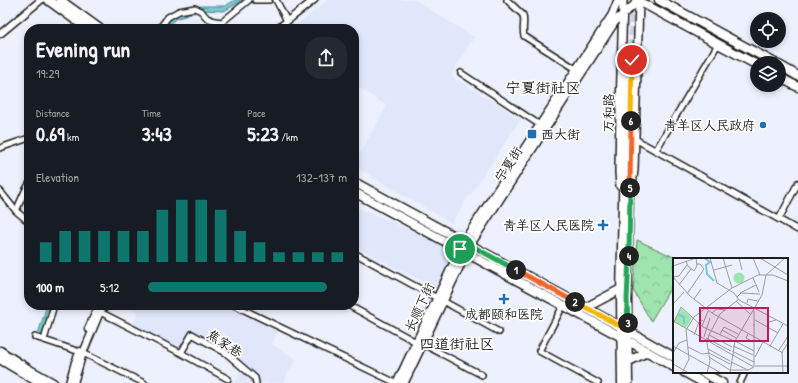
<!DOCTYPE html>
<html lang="en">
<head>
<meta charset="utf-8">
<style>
  :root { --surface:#171b24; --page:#242831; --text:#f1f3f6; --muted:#9ea1a6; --accent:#0f766e }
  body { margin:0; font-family:"Patrick Hand","LXGW WenKai TC",sans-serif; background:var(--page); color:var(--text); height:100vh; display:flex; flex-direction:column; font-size:15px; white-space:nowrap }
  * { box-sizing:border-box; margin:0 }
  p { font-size:13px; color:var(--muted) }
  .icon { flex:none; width:22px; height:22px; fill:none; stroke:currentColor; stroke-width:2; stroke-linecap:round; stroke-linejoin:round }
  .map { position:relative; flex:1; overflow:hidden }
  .details { position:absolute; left:24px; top:24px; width:335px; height:286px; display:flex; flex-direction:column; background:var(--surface); border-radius:16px; box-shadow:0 2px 6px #0003 }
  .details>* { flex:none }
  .tools { position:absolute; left:750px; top:12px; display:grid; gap:8px }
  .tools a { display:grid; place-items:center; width:36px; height:36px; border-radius:50%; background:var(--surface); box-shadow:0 2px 6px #0003; font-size:20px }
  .pin { position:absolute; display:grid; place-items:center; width:34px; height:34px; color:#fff; margin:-17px; border:2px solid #fff; border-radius:50%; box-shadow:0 1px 4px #0007 }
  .km { position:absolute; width:20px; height:20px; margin:-10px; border-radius:50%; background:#222; color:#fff; font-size:11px; line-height:20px; text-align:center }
  .round { display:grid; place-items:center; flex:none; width:42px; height:42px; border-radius:16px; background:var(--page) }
  .summary { display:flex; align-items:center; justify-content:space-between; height:68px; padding:0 12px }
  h1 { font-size:22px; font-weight:700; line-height:30px }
  .metrics { display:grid; grid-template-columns:repeat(3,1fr); gap:6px; height:68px; padding:4px 12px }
  .metrics div { display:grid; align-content:center }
  .metrics b { font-size:20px; font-weight:700 }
  .metrics small { font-size:11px; font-weight:400 }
  .metrics p { font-size:11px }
  .chart { height:112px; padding:8px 12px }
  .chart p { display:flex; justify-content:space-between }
  .chart svg { width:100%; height:72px; margin-top:4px; stroke:var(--accent); stroke-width:6 }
  ul { padding:0 12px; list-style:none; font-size:13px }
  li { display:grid; grid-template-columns:64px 48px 1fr; align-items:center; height:30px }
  li i { height:10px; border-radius:5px; background:var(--accent) }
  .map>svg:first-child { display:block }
</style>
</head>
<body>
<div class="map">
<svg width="798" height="383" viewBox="0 0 798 383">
  <defs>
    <pattern id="park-crowns" width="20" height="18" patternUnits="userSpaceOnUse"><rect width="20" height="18" fill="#9fe3ae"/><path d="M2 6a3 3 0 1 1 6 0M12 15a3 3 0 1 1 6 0" fill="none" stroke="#88c295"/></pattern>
    <pattern id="water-ripples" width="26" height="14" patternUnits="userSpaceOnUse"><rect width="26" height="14" fill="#78c9d3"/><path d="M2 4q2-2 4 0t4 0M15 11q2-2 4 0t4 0" fill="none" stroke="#67acb5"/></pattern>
  </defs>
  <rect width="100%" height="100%" fill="#edf1fd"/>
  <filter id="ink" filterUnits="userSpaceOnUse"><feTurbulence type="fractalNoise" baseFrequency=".025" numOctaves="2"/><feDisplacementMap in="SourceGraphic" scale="8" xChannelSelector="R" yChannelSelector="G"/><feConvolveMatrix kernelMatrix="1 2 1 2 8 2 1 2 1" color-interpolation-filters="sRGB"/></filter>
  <g filter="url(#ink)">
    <path fill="#e0e7fb" d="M328,0H415L474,37L451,76L521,119L451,223L354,166V163L387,106L354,85V29H291Z
      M359,208L457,250L437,289L354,246V222Z
      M129,305H196L202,308L204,305H230L278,331L272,344L296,359L283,383H256L255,378L226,353L192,335L181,353L133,325L138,313Z
      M241,370L253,379L254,383H235Z"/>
    <path fill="url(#park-crowns)" stroke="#5e8065" d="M637,240L678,259H674V282L651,321L633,290Z"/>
    <path fill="url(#water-ripples)" stroke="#53848a" d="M235,0H243L224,11L201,10L185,16L175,19L166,29H161L171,17L201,6H225Z
      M47,305H52L41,339L37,337Z"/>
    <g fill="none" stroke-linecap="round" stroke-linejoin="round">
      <path stroke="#ced1db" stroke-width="8" stroke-dasharray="8 4" stroke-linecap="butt" d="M627,15L629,0
        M632,60L633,16L634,1"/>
      <defs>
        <path id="minor" d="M255,0H269
          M276,0L287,21
          M507,0L523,15C525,22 522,29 524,36L576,69
          M159,29L168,17L179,11L195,8L201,11L207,18L215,21L222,22L249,0
          M461,73L540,125
          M635,139L798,230
          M0,148L29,138
          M656,150L718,44
          M0,191L16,211L29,222
          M16,211L25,191L29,184
          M779,219L798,183
          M354,253L437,298
          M443,301L499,332
          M234,305L396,383
          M348,305L416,342
          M563,306L539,351L598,383
          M100,312L181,353L192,334L226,353L255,378L256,383
          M35,337L83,353L144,383
          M44,340L54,305
          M423,344L482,375
          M181,353L228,379
          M740,383L745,372"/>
        <path id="tertiary" d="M277,29L314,0
          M0,34L41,0
          M88,329L99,305
          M69,383L75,362L80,351
          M74,383L83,353L103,305"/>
        <path id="secondary" d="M620,186L619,172L620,110L623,0
          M632,186L634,170L639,1
          M397,383L464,241L612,15L618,0
          M404,383L470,245L616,20L639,1"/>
        <path id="primary" d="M48,0L88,29
          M60,0L100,29
          M637,0L757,65
          M659,0L775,63
          M779,65L798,76
          M779,77L798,87
          M354,182L621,327L674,357
          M354,192L627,340L674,367
          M585,308L621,289
          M0,351L28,369L53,383
          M0,359L40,383
          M627,362L647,352
          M684,372L704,383
          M702,372L722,383
          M622,383L621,296L626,59
          M628,383L627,301L631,71"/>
      </defs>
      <use href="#minor" stroke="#1c1c1c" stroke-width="8"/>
      <use href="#tertiary" stroke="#1c1c1c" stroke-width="9"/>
      <use href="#secondary" stroke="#1c1c1c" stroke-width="10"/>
      <use href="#primary" stroke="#1c1c1c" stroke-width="11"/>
      <use href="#minor" stroke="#fff" stroke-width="5"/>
      <use href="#tertiary" stroke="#fff" stroke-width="6"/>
      <use href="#secondary" stroke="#fff" stroke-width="7"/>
      <use href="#primary" stroke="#fff" stroke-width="8"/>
    </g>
  </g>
  <g fill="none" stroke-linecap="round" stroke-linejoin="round" filter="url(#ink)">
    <defs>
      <path id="split-1" d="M460,249L466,253L470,245L516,270"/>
      <path id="split-2" d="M516,270L575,302"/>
      <path id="split-3" d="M575,302L628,330V323"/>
      <path id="split-4" d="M628,323L627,300L629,256"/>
      <path id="split-5" d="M629,256L630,188"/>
      <path id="split-6" d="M630,188L631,121"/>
      <path id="split-7" d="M631,121L632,60"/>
    </defs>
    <use href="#split-1" stroke="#fff" stroke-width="8"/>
    <use href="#split-2" stroke="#fff" stroke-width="8"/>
    <use href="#split-3" stroke="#fff" stroke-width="8"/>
    <use href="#split-4" stroke="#fff" stroke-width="8"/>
    <use href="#split-5" stroke="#fff" stroke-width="8"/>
    <use href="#split-6" stroke="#fff" stroke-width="8"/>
    <use href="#split-7" stroke="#fff" stroke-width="8"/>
    <use href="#split-1" stroke="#22a559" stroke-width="5"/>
    <use href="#split-2" stroke="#f0652b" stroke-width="5"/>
    <use href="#split-3" stroke="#f5b400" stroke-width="5"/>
    <use href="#split-4" stroke="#22a559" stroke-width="5"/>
    <use href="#split-5" stroke="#22a559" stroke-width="5"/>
    <use href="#split-6" stroke="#f0652b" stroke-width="5"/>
    <use href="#split-7" stroke="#f5b400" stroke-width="5"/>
  </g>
  <g fill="#1f6fb2" stroke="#fff" stroke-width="1.5">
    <circle cx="763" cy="125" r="4"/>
    <rect x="527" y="129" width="10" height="10" rx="2"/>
    <path d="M601 219h4v4h4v4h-4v4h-4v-4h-4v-4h4z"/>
    <path d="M502 293h4v4h4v4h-4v4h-4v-4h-4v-4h4z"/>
  </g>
  <g text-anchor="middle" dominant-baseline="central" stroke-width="3.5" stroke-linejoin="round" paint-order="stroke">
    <g font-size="13" fill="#1c1c1c" stroke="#fff">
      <text transform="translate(608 113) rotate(-89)">万和路</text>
      <text transform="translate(508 164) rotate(-57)">宁夏街</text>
      <text transform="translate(419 307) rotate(-65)">长顺下街</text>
      <text transform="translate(225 343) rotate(33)">焦家巷</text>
    </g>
    <g font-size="13" fill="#1c1c1c" stroke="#fff" text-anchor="end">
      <text x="755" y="125">青羊区人民政府</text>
      <text x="541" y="134" text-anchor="start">西大街</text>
      <text x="594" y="225">青羊区人民医院</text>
      <text x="504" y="314" text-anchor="middle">成都颐和医院</text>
    </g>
    <g font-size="15" fill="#1c1c1c" stroke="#fff">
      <text x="543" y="87">宁夏街社区</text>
      <text x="457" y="343">四道街社区</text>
    </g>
  </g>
  <g transform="translate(673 258)">
    <rect width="115" height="115" fill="#edf1fd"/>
    <path d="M60.5 20a5.5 5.5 0 1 1 11 0a5.5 5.5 0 1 1-11 0Z" fill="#9fe3ae"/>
    <path d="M8,50L19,60L13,70L1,63Z" fill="#9fe3ae"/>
    <path fill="none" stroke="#78c9d3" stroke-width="2" d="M31,0L37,4L33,7L34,16L41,23M6,57L11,59V66"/>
    <path fill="none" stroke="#999ca3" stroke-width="1" d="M37,0L44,25L61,35L66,42L115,68M50,0L59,30M66,0L69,12M80,0L87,17M87,0L115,17M13,3L15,8L21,13L24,8L23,0M0,8L23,0M41,12L59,7M0,19L6,18L14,7M0,19L17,38L39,55L110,95M80,20L86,34M6,27L18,11M67,35L83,27M14,36L31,11L27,6H24M64,39L68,35L87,36M21,41L28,31M63,43L77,56M1,45L11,34M74,45L75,41L84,43M81,52V68M39,55L44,51L52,52M82,62L105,75M0,63L79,108H115M1,64L8,49L30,69L61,83M81,66V107M29,68L35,53M94,69L96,64L103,62M49,72L63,80M47,76L51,69L65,76M75,76L73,80L80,84M21,77L26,64L30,62M36,77L59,89M31,79L37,60M33,80L58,93M62,83L81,93M0,88L48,115M60,88L80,97M97,88L110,66M15,89L29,96L36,95M35,91L57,103M106,92L115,78M59,93L81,104M0,95L6,85L14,82M36,95L57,106M36,99L57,112M82,99L90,84M58,104L75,112M0,106L16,115M57,112H75L81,109M9,115L16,101L13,72L21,59L59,30L85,17H100L115,23M34,115L37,103L34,85L36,77L47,56L66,41M57,115L62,83L89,37L93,17L112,0M110,115L109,94L115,85"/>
    <path fill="#c2185b" fill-opacity="0.15" stroke="#c2185b" stroke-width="2" d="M27,50H95V83H27Z"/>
    <rect width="115" height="115" fill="none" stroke="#1c1c1c" stroke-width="2"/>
  </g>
</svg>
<div class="tools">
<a><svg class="icon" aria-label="locate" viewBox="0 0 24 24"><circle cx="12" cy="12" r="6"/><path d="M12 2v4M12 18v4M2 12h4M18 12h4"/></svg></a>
<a><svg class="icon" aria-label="layers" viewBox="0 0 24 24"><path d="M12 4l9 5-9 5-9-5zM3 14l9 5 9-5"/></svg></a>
</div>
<div class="pin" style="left:460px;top:249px;background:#1e9e55"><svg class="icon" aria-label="arrive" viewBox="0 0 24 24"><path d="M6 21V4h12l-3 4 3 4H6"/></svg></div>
<div class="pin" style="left:632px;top:60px;background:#d93025"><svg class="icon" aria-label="check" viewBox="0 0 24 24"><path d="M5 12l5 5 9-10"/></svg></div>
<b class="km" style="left:516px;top:270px">1</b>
<b class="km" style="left:575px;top:302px">2</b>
<b class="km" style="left:628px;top:323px">3</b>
<b class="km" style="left:629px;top:256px">4</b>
<b class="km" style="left:630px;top:188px">5</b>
<b class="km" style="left:631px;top:121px">6</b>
<section class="details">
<div class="summary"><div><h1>Evening run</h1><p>19:29</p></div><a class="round"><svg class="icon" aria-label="share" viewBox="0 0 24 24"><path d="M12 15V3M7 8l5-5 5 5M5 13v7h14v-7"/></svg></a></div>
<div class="metrics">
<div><p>Distance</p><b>0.69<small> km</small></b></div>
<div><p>Time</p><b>3:43</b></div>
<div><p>Pace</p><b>5:23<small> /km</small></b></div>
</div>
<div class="chart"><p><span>Elevation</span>132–137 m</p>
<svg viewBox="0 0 160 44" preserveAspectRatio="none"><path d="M5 44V32M15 44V25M25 44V25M35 44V25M45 44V25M55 44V25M65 44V12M75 44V6M85 44V6M95 44V12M105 44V25M115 44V32M125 44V38M135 44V38M145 44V38M155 44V38"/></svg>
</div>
<ul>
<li><b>100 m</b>5:12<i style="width:90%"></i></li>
</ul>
</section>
</div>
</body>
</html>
